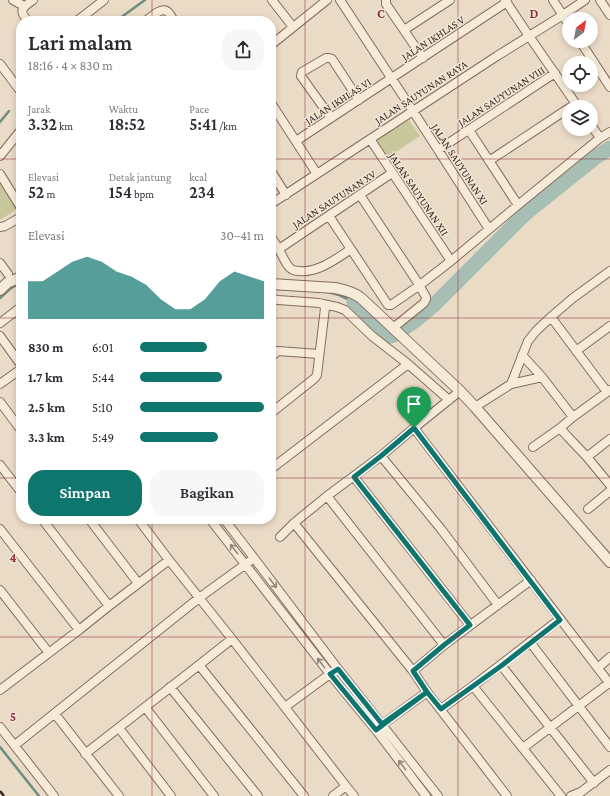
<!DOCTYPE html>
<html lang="id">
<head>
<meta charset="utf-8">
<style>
  :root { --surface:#fff; --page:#f7f7f7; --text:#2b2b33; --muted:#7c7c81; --accent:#0f766e }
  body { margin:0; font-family:"Crimson Pro",serif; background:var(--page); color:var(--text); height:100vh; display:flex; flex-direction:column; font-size:15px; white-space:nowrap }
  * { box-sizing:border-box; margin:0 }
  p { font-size:13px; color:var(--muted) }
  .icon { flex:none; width:22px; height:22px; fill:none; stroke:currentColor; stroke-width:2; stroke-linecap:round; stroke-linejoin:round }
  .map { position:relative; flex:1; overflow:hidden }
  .sheet { position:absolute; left:16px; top:16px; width:260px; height:508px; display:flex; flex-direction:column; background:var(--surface); border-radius:16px; box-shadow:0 2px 6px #0003 }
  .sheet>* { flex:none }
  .needle { width:26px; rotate:32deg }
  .buttons { position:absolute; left:562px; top:12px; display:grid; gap:8px }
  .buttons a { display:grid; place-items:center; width:36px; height:36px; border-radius:50%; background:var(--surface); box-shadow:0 2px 6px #0003; font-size:20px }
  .pin { position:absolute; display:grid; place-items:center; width:34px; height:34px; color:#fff; margin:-41px -17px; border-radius:50% 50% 50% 0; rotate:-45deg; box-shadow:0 0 4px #0007 }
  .pin .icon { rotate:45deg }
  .round { display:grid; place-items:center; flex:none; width:42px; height:42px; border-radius:16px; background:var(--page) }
  .headline { display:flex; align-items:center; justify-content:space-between; height:68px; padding:0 12px }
  h1 { font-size:22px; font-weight:600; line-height:30px }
  .stats { display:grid; grid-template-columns:repeat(3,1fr); gap:6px; height:68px; padding:4px 12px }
  .stats div { display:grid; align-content:center }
  .stats b { font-size:17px; font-weight:600 }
  .stats small { font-size:11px; font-weight:400 }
  .stats p { font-size:11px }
  .chart { height:112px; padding:8px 12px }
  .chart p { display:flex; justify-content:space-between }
  .chart svg { width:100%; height:72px; margin-top:4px; fill:var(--accent); opacity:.7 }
  .cta { display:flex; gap:8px; margin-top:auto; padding:8px 12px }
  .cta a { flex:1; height:46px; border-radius:16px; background:var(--accent); color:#fff; font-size:16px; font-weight:600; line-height:46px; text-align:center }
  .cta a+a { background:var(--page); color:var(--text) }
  ul { padding:0 12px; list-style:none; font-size:13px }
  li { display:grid; grid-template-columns:64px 48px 1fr; align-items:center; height:30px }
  li i { height:10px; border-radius:5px; background:var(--accent) }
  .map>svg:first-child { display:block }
</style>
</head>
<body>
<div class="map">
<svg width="610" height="796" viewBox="0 0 610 796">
  <rect width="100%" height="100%" fill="#eadbc6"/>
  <path fill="#c8c79b" d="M409,120L420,136L385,159L374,141Z
    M0,180L18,208L2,219H0Z"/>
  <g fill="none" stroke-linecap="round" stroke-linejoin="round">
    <path stroke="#6f8c81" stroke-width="2.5" d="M116,21L145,0
      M0,122L9,111
      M271,289H277
      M328,292L339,295L354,302
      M0,298L10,289L21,282
      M0,747L39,796"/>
    <path stroke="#a7beb5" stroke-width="15" d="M354,302L369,316L388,336H391L394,335L416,320L435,304L526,213L596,157L610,148"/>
    <defs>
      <path id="minor" d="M13,0L24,6
        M272,0L293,27
        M340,0L413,111L489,229
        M386,0V4L423,58
        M505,0L529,36L578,107
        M553,0L569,25
        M600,0L610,15
        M28,21C18,10 22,8 33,0
        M77,21L104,0
        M146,21C151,17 162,6 168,12C171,15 172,18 174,21
        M404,30L450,0
        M580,41L610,87
        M271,45L327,0
        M0,64L21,92
        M271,103L317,174
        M331,118L301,76L302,72L326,58H329L332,59L359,100
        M591,125L600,138
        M469,130L518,205
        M370,139L451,261
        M296,141L507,2
        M438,150L555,73
        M0,156L21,130
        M489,161L569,108
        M271,171L286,195
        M0,174L21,208
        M360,195L416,280L426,297V299L424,303L393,328
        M271,204L497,56L563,15L585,0
        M329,216L388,305H391L420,285L451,261L518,205L600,138L610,132
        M0,227L5,226L21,217
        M271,237L279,249L392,173
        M279,249C282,255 285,263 290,268C292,270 296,271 299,271C318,273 336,259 351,249
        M0,263L8,274
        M271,298L278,300L319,303L323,304L325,308L317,375L315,378L271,413
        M323,304L337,307L345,310L372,336L408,364L449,400
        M551,317L607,392
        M0,323L21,307
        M0,336L21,365
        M576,351L610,326
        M522,355L542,377
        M271,357L278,351L319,354
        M0,384L21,369
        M511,384L528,341L536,331L552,316L573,298L610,271
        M0,402L21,430
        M475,407L511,384L542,377L573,417L610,390
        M573,417L560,428L568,437L587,457L610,485
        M414,428L610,684
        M533,447L560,428
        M381,456L441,529L498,605
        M587,457L610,439
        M0,465L21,492
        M271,469L408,364
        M354,477L470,625
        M327,496L444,645
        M588,509L610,491
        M42,519L109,606
        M89,519L138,583
        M138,519L169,560L232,639L346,786L333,796
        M210,519L330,674L376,730L426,796
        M224,519L254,558L338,669L438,796
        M294,523L413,671L444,645L531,580
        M0,529L79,630L109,606L169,560
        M280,537L294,523L327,496L381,456L414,428L460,391
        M0,590L49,653
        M560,619L473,686L561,796
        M530,642L610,747
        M199,665L232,639
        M501,665L594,783
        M598,668L610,657
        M413,671L427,692
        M170,687L258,796
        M0,690L79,630
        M145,707L214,796
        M285,707L334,671
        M441,709L473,686
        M55,714L119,796
        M0,727L54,796
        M379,727L427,692L507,796
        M119,728L171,796
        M15,745L199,598L250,561
        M523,748L609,683
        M85,754L199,665L304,796
        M346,786L354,796
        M571,796L581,792L610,770"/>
      <path id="tertiary" d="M271,284L335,288C345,290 353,292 361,298L460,391L475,407L610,562
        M0,290L7,283L21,277"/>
    </defs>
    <use href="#minor" stroke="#846d5d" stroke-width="10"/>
    <use href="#tertiary" stroke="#846d5d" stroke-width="12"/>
    <use href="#minor" stroke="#f6ead9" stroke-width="8"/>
    <use href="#tertiary" stroke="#f6ead9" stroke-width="10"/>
    <path stroke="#362820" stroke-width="2.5" stroke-dasharray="7 7" stroke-linecap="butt" d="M0,791L4,796"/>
  </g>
  <defs><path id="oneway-shaft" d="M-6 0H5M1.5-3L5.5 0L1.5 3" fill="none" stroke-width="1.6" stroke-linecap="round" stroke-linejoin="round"/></defs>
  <g stroke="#96897c">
    <use href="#oneway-shaft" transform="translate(234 549) rotate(-128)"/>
    <use href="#oneway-shaft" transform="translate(273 583) rotate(53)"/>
    <use href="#oneway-shaft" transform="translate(321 663) rotate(-127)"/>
    <use href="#oneway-shaft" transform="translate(402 765) rotate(-127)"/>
  </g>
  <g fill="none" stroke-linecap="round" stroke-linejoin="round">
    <defs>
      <path id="route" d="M414,428L381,456L354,477L470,625L444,645L413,671L427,692L376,730L330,674L338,669L382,724L427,692L441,709L501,666L560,620L414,428"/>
    </defs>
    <use href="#route" stroke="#fff" stroke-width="8"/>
    <use href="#route" stroke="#0f766e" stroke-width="5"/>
  </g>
  <path fill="none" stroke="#8e333e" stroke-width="1" stroke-opacity="0.55" d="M152,0V21M305,0V796M458,0V796M0,159H21M271,159H610M0,318H21M271,318H610M0,478H21M271,478H610M152,519V796M0,637H610"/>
  <g text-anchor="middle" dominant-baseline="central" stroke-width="3" stroke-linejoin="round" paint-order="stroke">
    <g font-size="11" fill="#362820" stroke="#f2e6d5">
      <text transform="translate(433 38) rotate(-33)">JALAN IKHLAS V</text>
      <text transform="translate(421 92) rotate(-33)">JALAN SAUYUNAN RAYA</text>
      <text transform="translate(501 96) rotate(-33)">JALAN SAUYUNAN VIII</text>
      <text transform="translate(338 101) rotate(-33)">JALAN IKHLAS VI</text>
      <text transform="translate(460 164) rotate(57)">JALAN SAUYUNAN XI</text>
      <text transform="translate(419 194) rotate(56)">JALAN SAUYUNAN XII</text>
      <text transform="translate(334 199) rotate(-33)">JALAN SAUYUNAN XV</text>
    </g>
  </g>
  <g font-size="13" text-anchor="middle" font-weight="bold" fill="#8e333e" stroke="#f2e6d5" stroke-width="3" stroke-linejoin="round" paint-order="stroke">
    <text x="381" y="18">C</text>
    <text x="534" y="18">D</text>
    <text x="13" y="562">4</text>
    <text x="13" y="721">5</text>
  </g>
</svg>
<div class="buttons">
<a><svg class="needle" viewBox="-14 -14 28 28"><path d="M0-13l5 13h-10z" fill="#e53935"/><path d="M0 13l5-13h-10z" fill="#7c7c81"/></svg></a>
<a><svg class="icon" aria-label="locate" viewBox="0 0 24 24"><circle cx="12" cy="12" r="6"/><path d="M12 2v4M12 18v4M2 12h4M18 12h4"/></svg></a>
<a><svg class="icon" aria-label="layers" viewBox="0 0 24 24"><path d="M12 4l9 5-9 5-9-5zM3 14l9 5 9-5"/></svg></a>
</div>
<div class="pin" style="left:414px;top:428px;background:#1e9e55"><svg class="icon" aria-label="arrive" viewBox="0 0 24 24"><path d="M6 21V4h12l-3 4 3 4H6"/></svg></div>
<section class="sheet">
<div class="headline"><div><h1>Lari malam</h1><p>18:16 · 4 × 830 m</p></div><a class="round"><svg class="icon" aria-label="share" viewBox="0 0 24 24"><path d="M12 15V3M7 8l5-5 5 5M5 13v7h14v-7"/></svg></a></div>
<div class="stats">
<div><p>Jarak</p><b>3.32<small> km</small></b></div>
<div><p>Waktu</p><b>18:52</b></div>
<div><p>Pace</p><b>5:41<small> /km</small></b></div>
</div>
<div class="stats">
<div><p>Elevasi</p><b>52<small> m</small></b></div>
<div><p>Detak jantung</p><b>154<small> bpm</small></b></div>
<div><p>kcal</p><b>234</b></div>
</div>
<div class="chart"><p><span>Elevasi</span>30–41 m</p>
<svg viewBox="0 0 160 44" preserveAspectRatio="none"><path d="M0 44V21L10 21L20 15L30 9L40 6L50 9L60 15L70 18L80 23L90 32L100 38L110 38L120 32L130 21L140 15L150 18L160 21V44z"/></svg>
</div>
<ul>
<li><b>830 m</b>6:01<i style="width:54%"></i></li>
<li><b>1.7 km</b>5:44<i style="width:66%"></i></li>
<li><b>2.5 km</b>5:10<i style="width:100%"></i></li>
<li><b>3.3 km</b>5:49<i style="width:63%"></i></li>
</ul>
<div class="cta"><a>Simpan</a><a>Bagikan</a></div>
</section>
</div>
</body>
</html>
